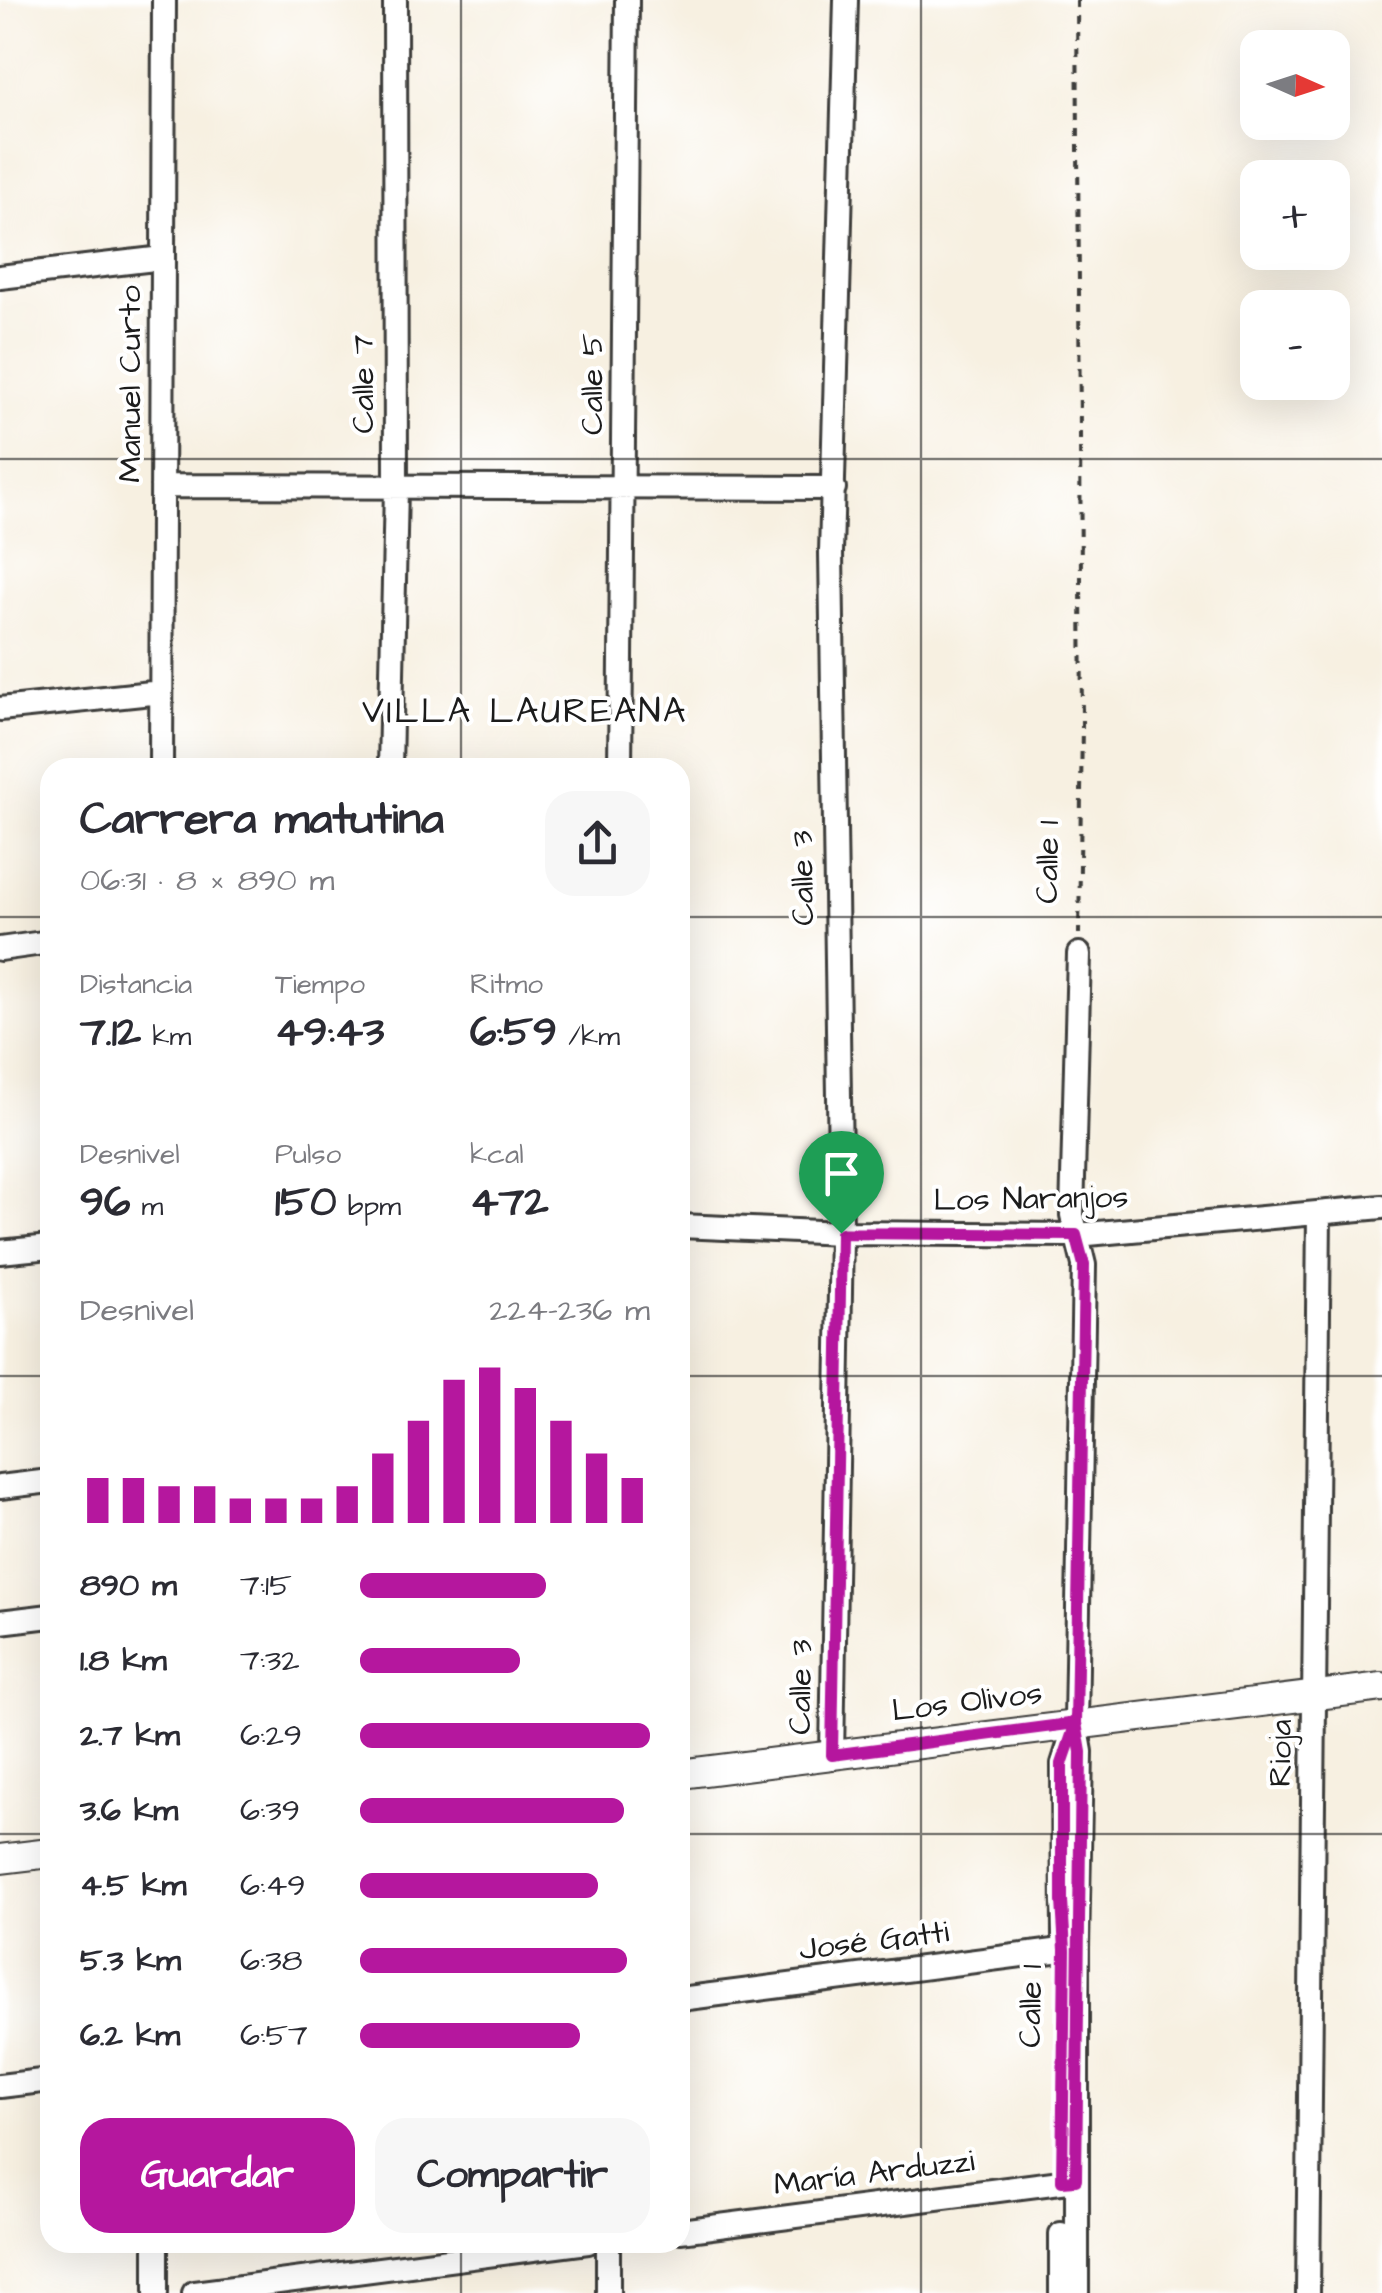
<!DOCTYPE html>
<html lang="es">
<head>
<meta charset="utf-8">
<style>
  :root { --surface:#fff; --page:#f7f7f7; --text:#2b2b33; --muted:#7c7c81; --accent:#b5179e }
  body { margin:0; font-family:"Architects Daughter",sans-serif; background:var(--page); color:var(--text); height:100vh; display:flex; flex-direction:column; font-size:38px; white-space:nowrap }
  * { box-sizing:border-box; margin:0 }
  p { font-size:32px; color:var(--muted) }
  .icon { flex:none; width:55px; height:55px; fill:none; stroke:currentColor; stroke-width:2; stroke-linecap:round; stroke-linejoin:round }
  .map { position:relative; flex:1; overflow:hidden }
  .drawer { position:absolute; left:40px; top:758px; width:650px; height:1495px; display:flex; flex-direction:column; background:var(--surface); border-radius:30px; box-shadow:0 10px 40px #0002 }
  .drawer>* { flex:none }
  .needle { width:65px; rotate:93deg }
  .fabs { position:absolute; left:1240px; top:30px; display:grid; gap:20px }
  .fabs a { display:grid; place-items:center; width:110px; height:110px; border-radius:20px; background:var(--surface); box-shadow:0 10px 40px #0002; font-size:50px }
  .pin { position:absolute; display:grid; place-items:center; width:85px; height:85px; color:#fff; margin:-102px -42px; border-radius:50% 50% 50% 0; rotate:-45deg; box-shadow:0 0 10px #0007 }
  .pin .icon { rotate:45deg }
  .round { display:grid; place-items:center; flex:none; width:105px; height:105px; border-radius:30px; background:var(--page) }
  .head { display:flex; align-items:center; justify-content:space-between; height:170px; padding:0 40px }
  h1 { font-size:45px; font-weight:800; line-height:75px }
  .figures { display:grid; grid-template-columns:repeat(3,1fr); gap:15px; height:170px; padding:10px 40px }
  .figures div { display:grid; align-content:center }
  .figures b { font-size:42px; font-weight:800 }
  .figures small { font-size:28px; font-weight:400 }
  .figures p { font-size:28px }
  .chart { height:280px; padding:20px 40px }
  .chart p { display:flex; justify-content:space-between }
  .chart svg { width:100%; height:180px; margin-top:10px; stroke:var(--accent); stroke-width:6 }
  .cta { display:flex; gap:20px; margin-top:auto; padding:20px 40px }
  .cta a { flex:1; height:115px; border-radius:30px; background:var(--accent); color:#fff; font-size:40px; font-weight:800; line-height:115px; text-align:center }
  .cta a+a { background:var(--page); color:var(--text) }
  ul { padding:0 40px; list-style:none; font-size:32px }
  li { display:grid; grid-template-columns:160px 120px 1fr; align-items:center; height:75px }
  li i { height:25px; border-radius:12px; background:var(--accent) }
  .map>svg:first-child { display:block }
</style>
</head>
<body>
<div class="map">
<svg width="1382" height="2293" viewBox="0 0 1382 2293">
  <rect width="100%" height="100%" fill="#fff"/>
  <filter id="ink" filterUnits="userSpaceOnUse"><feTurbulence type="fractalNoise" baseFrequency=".01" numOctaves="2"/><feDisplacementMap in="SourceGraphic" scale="20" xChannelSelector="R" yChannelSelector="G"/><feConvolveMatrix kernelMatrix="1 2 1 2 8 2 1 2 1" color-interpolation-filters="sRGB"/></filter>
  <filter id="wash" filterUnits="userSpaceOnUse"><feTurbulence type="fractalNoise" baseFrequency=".0048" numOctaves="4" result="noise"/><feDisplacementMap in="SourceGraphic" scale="40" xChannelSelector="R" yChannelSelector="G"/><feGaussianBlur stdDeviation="2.25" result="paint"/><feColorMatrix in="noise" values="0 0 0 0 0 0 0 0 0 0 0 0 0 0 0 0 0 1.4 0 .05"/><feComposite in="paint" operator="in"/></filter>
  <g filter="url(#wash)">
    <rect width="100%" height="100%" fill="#f7f0e1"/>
  </g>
  <g filter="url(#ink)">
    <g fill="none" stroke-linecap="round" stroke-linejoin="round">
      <defs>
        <path id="minor" d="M0,277L163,258
          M162,486L834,488
          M0,709L161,692
          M161,768L164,0
          M390,768L396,487L395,0
          M620,768L627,0
          M0,949L50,942
          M680,1226L841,1233L1077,1235L1382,1207
          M0,1252L50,1247
          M0,1487L50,1481
          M0,1622L50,1616
          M832,1755L841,1233L831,553L846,0
          M1064,1937L1063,1764L1075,1726
          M680,1999L1077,1948
          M0,2086L50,2080
          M680,2231L1076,2180
          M156,2293V2242
          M194,2293L588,2242
          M608,2293V2242
          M1061,2293V2234
          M1077,2293V1948L1081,1752L1076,1723L1084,1265L1072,1215L1079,954
          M1308,2293L1319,1214"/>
        <path id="tertiary" d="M680,1774L1382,1687
          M0,1859L50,1853"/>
      </defs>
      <use href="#minor" stroke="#3d3c3a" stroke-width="28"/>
      <use href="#tertiary" stroke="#3d3c3a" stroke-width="32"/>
      <path stroke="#3d3c3a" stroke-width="4" stroke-dasharray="8 8" stroke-linecap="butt" d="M1077,0L1082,724L1079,934"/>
      <use href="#minor" stroke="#fff" stroke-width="22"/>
      <use href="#tertiary" stroke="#fff" stroke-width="28"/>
    </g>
  </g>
  <g fill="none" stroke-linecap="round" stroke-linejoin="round" filter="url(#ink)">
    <defs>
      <path id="route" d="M841,1233L1076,1235L1084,1265L1076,1723L1062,1764V1901L1065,1950L1062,2181L1076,2180L1081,1752L1076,1723L832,1755L841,1233"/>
    </defs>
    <use href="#route" stroke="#fff" stroke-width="20"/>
    <use href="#route" stroke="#b5179e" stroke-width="12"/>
  </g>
  <path fill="none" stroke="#1c1c1c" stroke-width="2.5" stroke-opacity="0.55" d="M461,0V768M921,0V2293M0,459H1382M0,917H50M680,917H1382M0,1376H50M680,1376H1382M0,1834H50M680,1834H1382M461,2242V2293"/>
  <g text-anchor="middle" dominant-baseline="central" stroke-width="8" stroke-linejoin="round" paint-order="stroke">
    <g font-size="32" fill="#1c1c1c" stroke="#fff">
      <text transform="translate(130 384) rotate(-90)">Manuel Curto</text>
      <text transform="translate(363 384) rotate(-90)">Calle 7</text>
      <text transform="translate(592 384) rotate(-90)">Calle 5</text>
      <text transform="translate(1048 862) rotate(-89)">Calle 1</text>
      <text transform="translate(803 878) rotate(-91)">Calle 3</text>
      <text transform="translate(1031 1199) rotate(-1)">Los Naranjos</text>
      <text transform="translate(801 1687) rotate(-89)">Calle 3</text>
      <text transform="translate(967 1702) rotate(-7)">Los Olivos</text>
      <text transform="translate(1281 1753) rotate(-89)">Rioja</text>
      <text transform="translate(874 1941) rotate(-7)">José Gatti</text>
      <text transform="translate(1031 2006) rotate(-89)">Calle 1</text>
      <text transform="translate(874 2173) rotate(-7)">María Arduzzi</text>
    </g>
    <g font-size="35" letter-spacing="2.5" fill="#1c1c1c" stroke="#fff">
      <text x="525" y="711">VILLA LAUREANA</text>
    </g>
  </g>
</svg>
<div class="fabs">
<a><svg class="needle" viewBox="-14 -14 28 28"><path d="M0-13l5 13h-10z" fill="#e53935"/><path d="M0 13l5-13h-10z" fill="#7c7c81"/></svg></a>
<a>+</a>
<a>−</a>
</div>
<div class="pin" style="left:841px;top:1233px;background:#1e9e55"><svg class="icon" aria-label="arrive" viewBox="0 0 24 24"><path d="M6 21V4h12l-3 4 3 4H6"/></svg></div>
<section class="drawer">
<div class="head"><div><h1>Carrera matutina</h1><p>06:31 · 8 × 890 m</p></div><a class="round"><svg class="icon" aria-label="share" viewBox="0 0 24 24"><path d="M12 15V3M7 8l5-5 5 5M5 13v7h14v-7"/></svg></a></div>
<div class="figures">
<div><p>Distancia</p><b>7.12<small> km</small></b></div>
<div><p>Tiempo</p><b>49:43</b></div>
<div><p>Ritmo</p><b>6:59<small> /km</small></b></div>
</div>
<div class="figures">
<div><p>Desnivel</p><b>96<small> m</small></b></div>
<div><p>Pulso</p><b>150<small> bpm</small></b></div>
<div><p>kcal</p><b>472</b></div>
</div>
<div class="chart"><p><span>Desnivel</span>224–236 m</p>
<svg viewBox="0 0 160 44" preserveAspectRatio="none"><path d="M5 44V33M15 44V33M25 44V35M35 44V35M45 44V38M55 44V38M65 44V38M75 44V35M85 44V27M95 44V19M105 44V9M115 44V6M125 44V11M135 44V19M145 44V27M155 44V33"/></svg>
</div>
<ul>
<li><b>890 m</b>7:15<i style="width:64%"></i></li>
<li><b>1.8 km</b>7:32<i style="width:55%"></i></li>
<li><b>2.7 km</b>6:29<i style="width:100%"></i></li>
<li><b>3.6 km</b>6:39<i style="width:91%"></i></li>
<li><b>4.5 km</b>6:49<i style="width:82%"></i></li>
<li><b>5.3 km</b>6:38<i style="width:92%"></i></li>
<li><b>6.2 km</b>6:57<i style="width:76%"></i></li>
</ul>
<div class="cta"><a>Guardar</a><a>Compartir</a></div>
</section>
</div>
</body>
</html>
